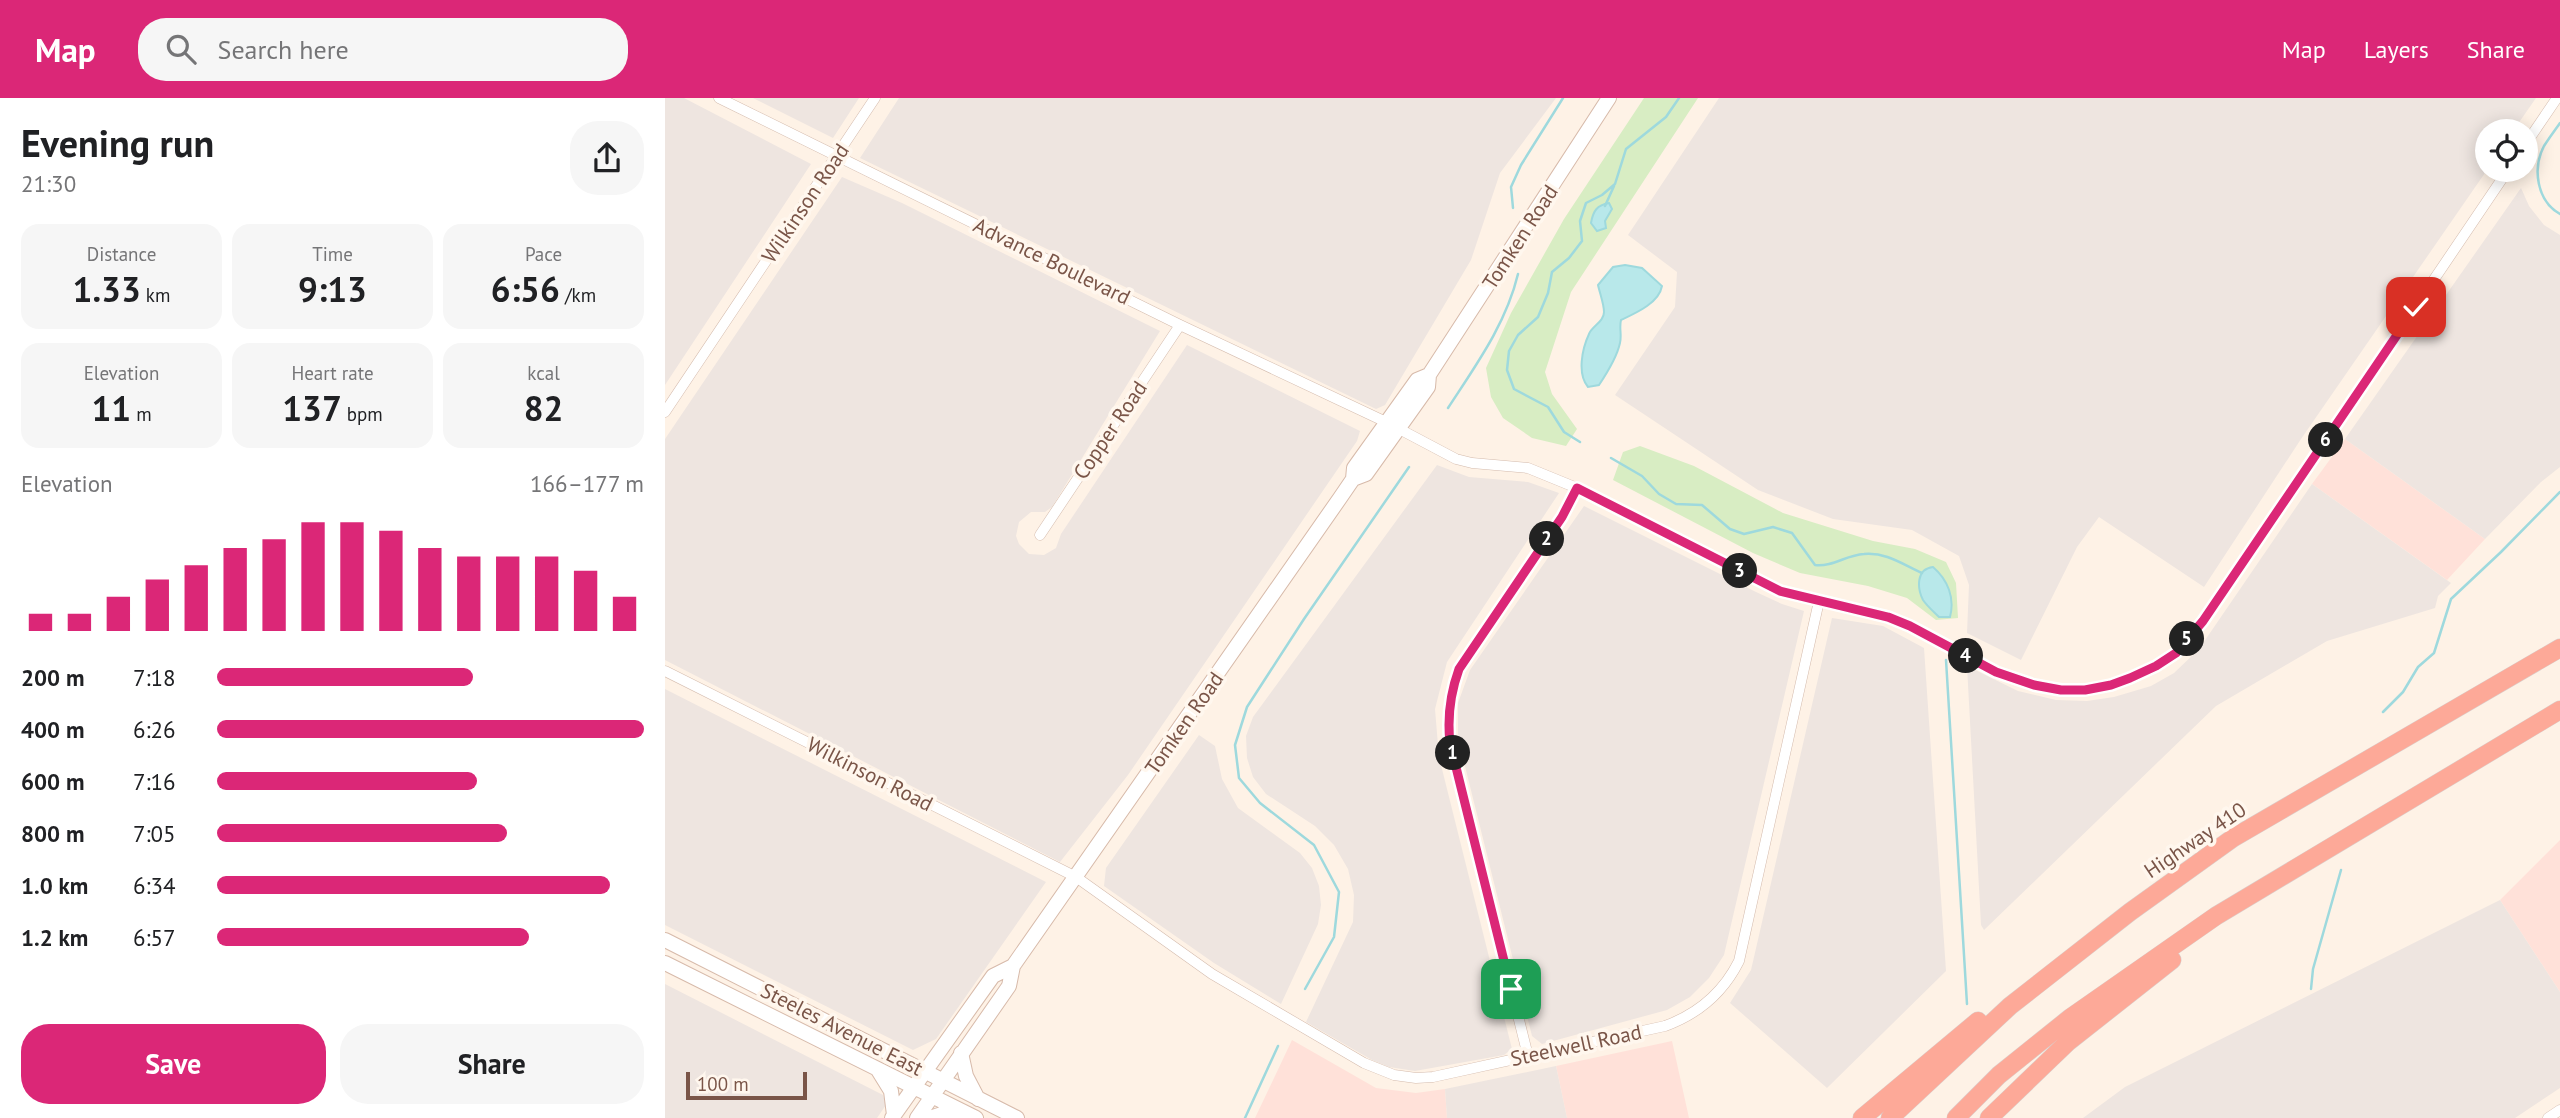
<!DOCTYPE html>
<html lang="en">
<head>
<meta charset="utf-8">
<style>
  :root { --surface:#fff; --page:#f6f6f6; --text:#202124; --muted:#757577; --accent:#db2777 }
  body { margin:0; font-family:"PT Sans",sans-serif; background:var(--page); color:var(--text); height:100vh; display:flex; flex-direction:column; font-size:26px; white-space:nowrap }
  * { box-sizing:border-box; margin:0 }
  p { font-size:23px; color:var(--muted) }
  .icon { flex:none; width:38px; height:38px; fill:none; stroke:currentColor; stroke-width:2; stroke-linecap:round; stroke-linejoin:round }
  .map { position:relative; flex:1; overflow:hidden }
  .drawer { display:flex; flex-direction:column; background:var(--surface); width:665px }
  .drawer>* { flex:none }
  .controls { position:absolute; left:1810px; top:21px; display:grid; gap:14px }
  .controls a { display:grid; place-items:center; width:63px; height:63px; border-radius:50%; background:var(--surface); box-shadow:0 4px 18px #0003; font-size:35px }
  .scale { position:absolute; left:21px; bottom:18px; width:121px; box-sizing:border-box; padding-left:7px; border:4px solid #7a5548; border-top:0; font-size:19px; line-height:24px; white-space:nowrap; color:#7a5548; -webkit-text-stroke:5px #fff7ee; paint-order:stroke }
  .pin { position:absolute; display:grid; place-items:center; width:60px; height:60px; color:#fff; margin:-30px; border-radius:14px; box-shadow:0 4px 10px #0006 }
  .km { position:absolute; width:35px; height:35px; margin:-18px; border-radius:50%; background:#222; color:#fff; font-size:19px; line-height:35px; text-align:center }
  .round { display:grid; place-items:center; flex:none; width:74px; height:74px; border-radius:28px; background:var(--page) }
  .headline { display:flex; align-items:center; justify-content:space-between; height:119px; padding:0 21px }
  h1 { font-size:38px; font-weight:600; line-height:52px }
  .metrics { display:grid; grid-template-columns:repeat(3,1fr); gap:10px; height:119px; padding:7px 21px }
  .metrics div { display:grid; align-content:center; border-radius:18px; background:var(--page); text-align:center }
  .metrics b { font-size:35px; font-weight:600 }
  .metrics small { font-size:19px; font-weight:400 }
  .metrics p { font-size:19px }
  .chart { height:196px; padding:14px 21px }
  .chart p { display:flex; justify-content:space-between }
  .chart svg { width:100%; height:126px; margin-top:7px; stroke:var(--accent); stroke-width:6 }
  .primary-button { display:flex; gap:14px; margin-top:auto; padding:14px 21px }
  .primary-button a { flex:1; height:80px; border-radius:28px; background:var(--accent); color:#fff; font-size:28px; font-weight:600; line-height:80px; text-align:center }
  .primary-button a+a { background:var(--page); color:var(--text) }
  ul { padding:0 21px; list-style:none; font-size:23px }
  li { display:grid; grid-template-columns:112px 84px 1fr; align-items:center; height:52px }
  li i { height:18px; border-radius:9px; background:var(--accent) }
  header { display:flex; align-items:center; gap:42px; box-sizing:border-box; height:98px; padding:0 35px; background:var(--accent); color:#fff }
  header strong { font-size:33px }
  nav { display:flex; gap:38px; margin-inline-start:auto; font-size:24px }
  .search { width:490px; height:63px; background:var(--page); display:flex; align-items:center; gap:18px; box-sizing:border-box; padding:0 24px; border-radius:28px; color:var(--muted); font-size:26px }
  main { display:flex; flex:1; min-height:0 }
  .map>svg:first-child { display:block }
</style>
</head>
<body>
<header>
<strong>Map</strong>
<div class="search"><svg class="icon" aria-label="search" viewBox="0 0 24 24"><circle cx="10" cy="10" r="6"/><path d="M15 15l6 6"/></svg>Search here</div>
<nav><a>Map</a><a>Layers</a><a>Share</a></nav>
</header>
<main>
<section class="drawer">
<div class="headline"><div><h1>Evening run</h1><p>21:30</p></div><a class="round"><svg class="icon" aria-label="share" viewBox="0 0 24 24"><path d="M12 15V3M7 8l5-5 5 5M5 13v7h14v-7"/></svg></a></div>
<div class="metrics">
<div><p>Distance</p><b>1.33<small> km</small></b></div>
<div><p>Time</p><b>9:13</b></div>
<div><p>Pace</p><b>6:56<small> /km</small></b></div>
</div>
<div class="metrics">
<div><p>Elevation</p><b>11<small> m</small></b></div>
<div><p>Heart rate</p><b>137<small> bpm</small></b></div>
<div><p>kcal</p><b>82</b></div>
</div>
<div class="chart"><p><span>Elevation</span>166–177 m</p>
<svg viewBox="0 0 160 44" preserveAspectRatio="none"><path d="M5 44V38M15 44V38M25 44V32M35 44V26M45 44V21M55 44V15M65 44V12M75 44V6M85 44V6M95 44V9M105 44V15M115 44V18M125 44V18M135 44V18M145 44V23M155 44V32"/></svg>
</div>
<ul>
<li><b>200 m</b>7:18<i style="width:60%"></i></li>
<li><b>400 m</b>6:26<i style="width:100%"></i></li>
<li><b>600 m</b>7:16<i style="width:61%"></i></li>
<li><b>800 m</b>7:05<i style="width:68%"></i></li>
<li><b>1.0 km</b>6:34<i style="width:92%"></i></li>
<li><b>1.2 km</b>6:57<i style="width:73%"></i></li>
</ul>
<div class="primary-button"><a>Save</a><a>Share</a></div>
</section>
<div class="map">
<svg width="1895" height="1020" viewBox="0 0 1895 1020">
  <rect width="100%" height="100%" fill="#fef2e6"/>
  <path fill="#ffe1d9" d="M1680,341L1820,441L1782,482L1647,386Z
    M1895,742V894L1835,802Z
    M627,942L711,990L751,995L780,991L782,1020H590Z
    M1007,943L1024,1020H902L891,968Z"/>
  <path fill="#eee5e0" d="M0,0H19L146,66L0,287Z
    M88,0H194L168,40Z
    M234,0H891L835,75L806,162L720,307L711,311L195,60Z
    M1054,0H1871L1848,33H1822V72L1636,341L1539,489L1434,419L1412,449L1356,562L1302,535L1304,487L1294,458L1247,432L1168,421L1093,392L950,297L1010,209L1012,174L963,137Z
    M177,79L237,105L495,233L387,409L380,414H366L354,424L351,438L354,446L364,456L379,457L391,450L396,436L522,247L695,333L692,343L463,677L395,764L0,562V341Z
    M1856,90L1864,108L1879,127L1895,137V369L1876,384L1820,441L1680,341Z
    M772,367L804,379L863,384L894,395L782,564L770,611L774,659L847,951L839,957L750,973L724,969L707,962L641,924L688,824L689,797L683,771L669,747L650,728L601,696L588,679L582,660L581,638L588,619Z
    M1647,386L1786,485L1773,498L1770,510L1662,543L1551,608L1319,832L1316,827L1302,568L1353,593L1391,602L1422,603L1449,599L1486,588L1509,575L1534,551Z
    M919,408L1091,494L1117,506L1139,513L1059,857L1044,880L1025,899L1002,912L877,946L867,938L793,640V605L805,572Z
    M1167,520L1218,528L1259,550L1281,873L1162,990L1065,905L1086,872Z
    M0,591L381,784L271,941L248,952L0,827Z
    M534,637L550,648L557,681L573,710L635,755L647,770L654,788L656,807L653,826L616,906L549,865L439,788L441,770Z
    M1835,802L1895,894V990L1850,1020H1418L1460,989Z
    M0,886L218,997L221,1007L212,1020H0Z
    M891,968L902,1020H782L780,991Z"/>
  <path fill="#d8edc3" d="M979,0H1033L906,194L880,274L887,296L912,331L901,348L867,340L838,320L826,299L821,270L846,215L899,121Z
    M975,348L1029,368L1118,415L1208,443L1250,451L1281,464L1291,485L1293,520L1271,522L1242,500L1203,488L1135,475L1088,455L948,382L958,354Z"/>
  <path fill="#b8e8ea" stroke="#9ed9dd" stroke-width="2" d="M944,105L947,111L940,123L941,130L932,133L926,125C928,113 932,107 944,105Z
    M960,167L977,170L997,188C994,205 971,215 956,222C954,230 957,237 955,245C952,259 942,275 934,287L923,289C912,276 917,251 924,236C927,228 939,224 939,214C939,206 935,196 933,187L948,169Z
    M1268,469C1283,482 1290,500 1285,519H1274C1269,514 1262,508 1258,502C1252,490 1251,471 1268,469Z"/>
  <g fill="none" stroke-linecap="round" stroke-linejoin="round">
    <path stroke="#9ed9dd" stroke-width="2.5" d="M1895,25C1890,32 1884,40 1879,48C1867,71 1872,103 1895,116
      M940,108L949,88
      M848,110L846,89L856,67L898,0
      M783,310C811,267 841,226 853,176
      M915,344L899,334L883,309L849,291L842,272L844,253L853,237L873,219L883,195L887,174L904,160L917,143L915,123L921,105L937,97L950,86L961,51L1001,19L1014,0
      M946,360L977,378L994,396L1011,406L1037,407L1065,431L1079,436L1108,429L1127,435L1150,467C1168,469 1181,457 1199,456C1221,454 1237,466 1257,475
      M1281,562L1302,906
      M1718,614L1738,594L1753,569L1769,555L1786,501L1836,454L1895,394
      M640,891L669,839L674,794L649,747L595,705L574,680L570,647L582,609L639,521L744,369
      M1646,891L1648,871L1676,772
      M580,1020L613,948"/>
    <defs>
      <path id="street" d="M54,0L515,227L721,324L791,361L807,365L863,370L912,390L1115,493L1223,519L1245,528L1331,574L1369,587L1396,592H1420L1446,587L1491,568L1511,555L1538,523L1843,72
        M1860,47L1892,0
        M0,314L210,0
        M375,437L515,227
        M0,573L411,779L547,876L699,965L729,977L751,980L768,979L1000,928C1033,916 1058,895 1074,863L1154,503
        M863,958L785,644C782,618 784,596 794,571L897,419L912,390
        M1883,1020L1895,1012"/>
      <path id="secondary" d="M688,381L701,376L763,289L764,277L944,0
        M0,842L352,1020
        M0,865L311,1020
        M296,955L301,978L313,1001
        M213,972L226,993L229,1017
        M227,1020L328,878L348,868
        M252,1020L344,888L348,868L675,400L688,381L689,370L752,282L764,277
        M265,1020L286,1013L297,1015"/>
      <path id="highway" d="M1197,1020L1313,923
        M1225,1020L1345,908L1465,814L1568,740L1895,550
        M1291,1020L1334,977L1405,920L1551,818L1895,612
        M1324,1020L1403,944L1507,862"/>
    </defs>
    <use href="#street" stroke="#d4bbad" stroke-width="11"/>
    <use href="#secondary" stroke="#d7baaa" stroke-width="16"/>
    <use href="#highway" stroke="#dacfcc" stroke-width="19"/>
    <use href="#street" stroke="#fff" stroke-width="10"/>
    <use href="#secondary" stroke="#fff" stroke-width="14"/>
    <use href="#highway" stroke="#fda998" stroke-width="18"/>
  </g>
  <g fill="none" stroke-linecap="round" stroke-linejoin="round">
    <defs>
      <path id="route" d="M846,891L785,645C782,618 785,596 794,571L897,419L912,390L1115,493L1223,519L1245,528L1331,574L1369,587L1396,592H1420L1446,587L1465,580L1491,568L1511,555L1538,523L1751,209"/>
    </defs>
    <use href="#route" stroke="#fff" stroke-width="14"/>
    <use href="#route" stroke="#db2777" stroke-width="9"/>
  </g>
  <g text-anchor="middle" dominant-baseline="central" stroke-width="7" stroke-linejoin="round" paint-order="stroke">
    <g font-size="21" fill="#7a5548" stroke="#fff7ee">
      <text transform="translate(140 105) rotate(-56)">Wilkinson Road</text>
      <text transform="translate(855 139) rotate(-57)">Tomken Road</text>
      <text transform="translate(387 163) rotate(26)">Advance Boulevard</text>
      <text transform="translate(445 332) rotate(-56)">Copper Road</text>
      <text transform="translate(519 625) rotate(-55)">Tomken Road</text>
      <text transform="translate(205 676) rotate(27)">Wilkinson Road</text>
      <text transform="translate(1530 742) rotate(-34)">Highway 410</text>
      <text transform="translate(177 931) rotate(27)">Steeles Avenue East</text>
      <text transform="translate(911 947) rotate(-12)">Steelwell Road</text>
    </g>
  </g>
</svg>
<div class="controls">
<a><svg class="icon" aria-label="locate" viewBox="0 0 24 24"><circle cx="12" cy="12" r="6"/><path d="M12 2v4M12 18v4M2 12h4M18 12h4"/></svg></a>
</div>
<div class="scale">100 m</div>
<div class="pin" style="left:846px;top:891px;background:#1e9e55"><svg class="icon" aria-label="arrive" viewBox="0 0 24 24"><path d="M6 21V4h12l-3 4 3 4H6"/></svg></div>
<div class="pin" style="left:1751px;top:209px;background:#d93025"><svg class="icon" aria-label="check" viewBox="0 0 24 24"><path d="M5 12l5 5 9-10"/></svg></div>
<b class="km" style="left:788px;top:655px">1</b>
<b class="km" style="left:882px;top:441px">2</b>
<b class="km" style="left:1075px;top:473px">3</b>
<b class="km" style="left:1301px;top:558px">4</b>
<b class="km" style="left:1522px;top:541px">5</b>
<b class="km" style="left:1661px;top:342px">6</b>
</div>
</main>
</body>
</html>
